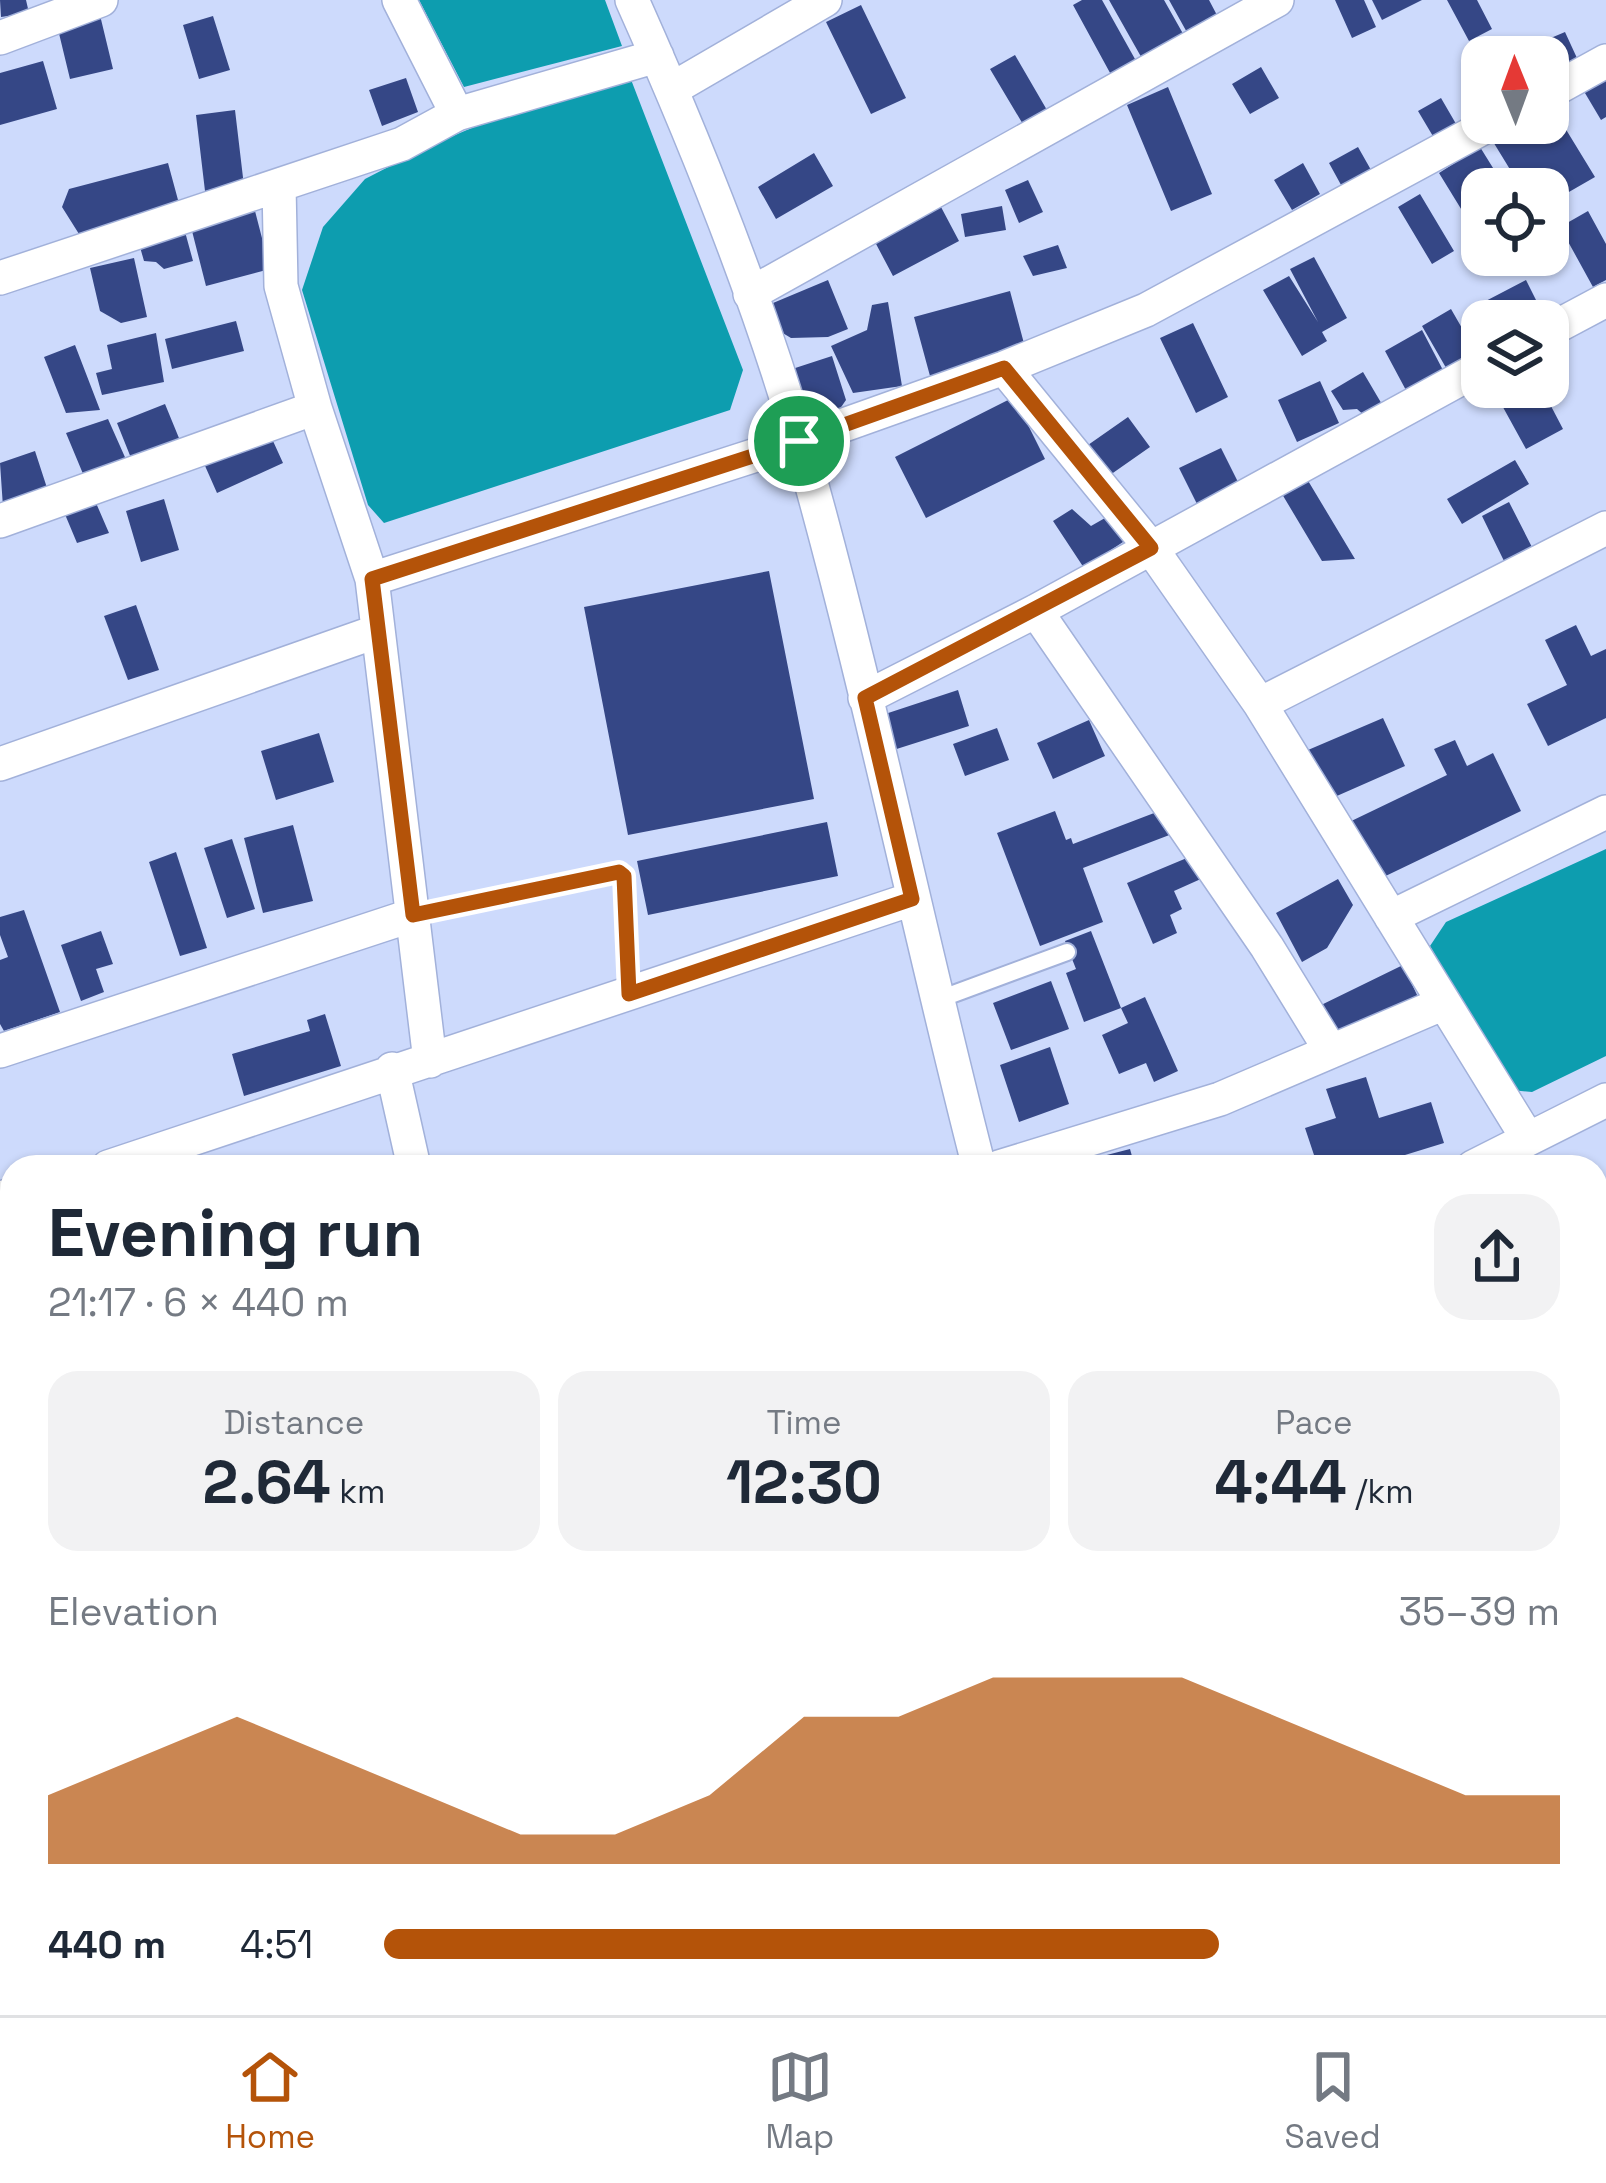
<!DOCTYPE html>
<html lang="en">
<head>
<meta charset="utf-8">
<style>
  :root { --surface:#fff; --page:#f2f2f3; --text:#1f2937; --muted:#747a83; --line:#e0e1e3; --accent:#b45309 }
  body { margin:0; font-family:"Space Grotesk",sans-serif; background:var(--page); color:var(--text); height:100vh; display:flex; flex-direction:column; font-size:45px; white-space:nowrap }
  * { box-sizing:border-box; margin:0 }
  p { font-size:39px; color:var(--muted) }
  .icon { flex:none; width:66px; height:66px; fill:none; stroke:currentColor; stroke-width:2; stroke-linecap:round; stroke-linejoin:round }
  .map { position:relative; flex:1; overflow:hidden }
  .sheet { position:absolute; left:0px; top:1155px; width:1608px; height:861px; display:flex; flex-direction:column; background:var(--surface); border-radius:36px 36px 0 0; box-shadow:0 3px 9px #0004 }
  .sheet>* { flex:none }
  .needle { width:78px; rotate:359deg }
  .buttons { position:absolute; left:1461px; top:36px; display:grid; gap:24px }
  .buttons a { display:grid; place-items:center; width:108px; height:108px; border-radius:24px; background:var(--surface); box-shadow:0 3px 9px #0004; font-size:60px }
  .pin { position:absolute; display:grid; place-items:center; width:102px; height:102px; color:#fff; margin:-51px; border:6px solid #fff; border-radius:50%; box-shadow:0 3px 12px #0007 }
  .round { display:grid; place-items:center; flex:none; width:126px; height:126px; border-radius:36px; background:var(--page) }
  .head { display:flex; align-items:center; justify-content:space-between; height:204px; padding:0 48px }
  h1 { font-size:66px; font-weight:700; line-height:90px }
  .metrics { display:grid; grid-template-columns:repeat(3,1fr); gap:18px; height:204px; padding:12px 48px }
  .metrics div { display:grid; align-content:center; border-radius:30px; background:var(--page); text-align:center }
  .metrics b { font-size:60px; font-weight:700 }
  .metrics small { font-size:33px; font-weight:400 }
  .metrics p { font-size:33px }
  .chart { height:336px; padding:24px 48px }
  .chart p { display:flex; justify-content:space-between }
  .chart svg { width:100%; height:216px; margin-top:12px; fill:var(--accent); opacity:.7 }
  ul { padding:0 48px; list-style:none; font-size:39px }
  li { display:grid; grid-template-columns:192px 144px 1fr; align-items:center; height:90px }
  li i { height:30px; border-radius:15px; background:var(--accent) }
  .tab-bar { display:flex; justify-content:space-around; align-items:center; height:168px; border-top:3px solid var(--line); background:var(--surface); font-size:33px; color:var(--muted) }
  .tab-bar a { display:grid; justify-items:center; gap:6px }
  .tab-bar .on { color:var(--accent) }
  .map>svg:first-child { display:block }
</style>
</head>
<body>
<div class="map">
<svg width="1606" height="2015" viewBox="0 0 1606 2015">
  <rect width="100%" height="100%" fill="#cddafc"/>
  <path fill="#0d9daf" d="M419,0H605L622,46L464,87Z
    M630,77L743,370L730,410L384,523L368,505L302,290L323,227L365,179L427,147L474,127Z
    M1606,849V1056L1532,1092L1511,1090L1430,946L1446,922Z"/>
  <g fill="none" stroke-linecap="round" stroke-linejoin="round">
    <path stroke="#0d9daf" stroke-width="39" d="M1018,2004L1019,2015"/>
  </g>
  <path fill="#354786" d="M0,0H26L29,13L1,17Z
    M1082,0H1102L1140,68L1115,82L1073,5Z
    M1109,0H1164L1186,39L1144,62Z
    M1169,0H1209L1219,19L1189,36Z
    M1335,0H1364L1376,27L1352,38Z
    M1372,0H1422L1382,20Z
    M1447,0H1477L1492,29L1469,41Z
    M861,5L906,98L871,114L826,22Z
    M99,11L113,69L70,79L56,21Z
    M213,16L230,70L199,79L183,25Z
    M1565,32L1582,69L1556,81L1539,43Z
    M1015,55L1051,117L1027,131L990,69Z
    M43,61L57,109L0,125V73Z
    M1261,67L1279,98L1250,114L1232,84Z
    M1606,74V117L1601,120L1582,88Z
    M406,78L418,112L382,126L369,90Z
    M1168,87L1212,194L1171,211L1127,105Z
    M1441,98L1459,129L1437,143L1418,111Z
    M1551,105L1595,177L1548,204V189H1522L1492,140L1520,123H1548Z
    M235,110L244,186L205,191L196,115Z
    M1358,147L1375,177L1346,194L1329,163Z
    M1480,147L1498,176L1493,189H1482V214L1466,217L1439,173Z
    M814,153L833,186L776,219L758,187Z
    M168,163L181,211L85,236L79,234L62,207L69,189Z
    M1303,163L1320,194L1292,210L1274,180Z
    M1028,180L1043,212L1019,223L1005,190Z
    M1420,194L1454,251L1432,264L1398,207Z
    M1002,206L1006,230L965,237L961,214Z
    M941,207L959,241L893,276L875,242Z
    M255,211L270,269L206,286L191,227Z
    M1588,211L1606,244V280L1593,287L1560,227Z
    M184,228L193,261L164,269L156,262L144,261L138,240Z
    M1058,245L1067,268L1033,276L1023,256Z
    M1314,257L1347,318L1322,332L1327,341L1302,356L1263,290L1289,276L1318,322L1290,269Z
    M134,258L147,317L121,323L100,311L90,268Z
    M828,280L848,329L828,337L791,338L771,326L773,303Z
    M1526,280L1545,318L1489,321L1480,304Z
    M1010,291L1026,351L930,376L914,317Z
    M888,302L902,386L853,393L831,346L867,330L872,305Z
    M1451,309L1478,356L1449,373L1422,326Z
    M236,321L244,351L172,369L165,339Z
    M1193,323L1228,397L1196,413L1160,338Z
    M1422,330L1445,374L1408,394L1385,351Z
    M156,333L164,382L102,395L96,373L112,369L107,345Z
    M75,345L100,410L66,413L44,357Z
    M832,356L846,400L837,413L804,424L786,371Z
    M1363,372L1383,406L1366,417L1357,409L1343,410L1331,391Z
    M1320,381L1339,423L1297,442L1278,400Z
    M1497,387H1541L1563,429L1526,449L1493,389Z
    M1014,397L1045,459L926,518L895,457Z
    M165,404L181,443L133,463L117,423Z
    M1128,417L1150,447L1110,475L1088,445Z
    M108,419L128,464L86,481L66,433Z
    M268,430L283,463L217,493L202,459Z
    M1221,448L1241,488L1199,508L1179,468Z
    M35,451L48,491L3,507L0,463Z
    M1515,460L1529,484L1462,524L1447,499Z
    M1307,479L1355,559L1322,561L1282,494Z
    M93,496L109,533L77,543L64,512Z
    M164,499L179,550L141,562L126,511Z
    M1509,502L1536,555L1504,561L1482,516Z
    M1072,509L1091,526L1105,518L1129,538L1084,568L1053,521Z
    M769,571L814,799L628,835L584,607Z
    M136,605L159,670L128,680L104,616Z
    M1576,625L1591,656L1606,649V718L1548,746L1527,704L1567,685L1545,640Z
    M958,690L969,726L884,753L873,718Z
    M1383,718L1405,766L1330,799L1308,750Z
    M1089,720L1105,756L1053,779L1037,743Z
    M997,728L1009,760L965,776L953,744Z
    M319,733L334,782L276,800L261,751Z
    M1455,740L1467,766L1493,753L1521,811L1371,883L1343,825L1447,775L1434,749Z
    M1162,810L1172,834L1083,868L1103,922L1040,946L997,833L1055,811L1066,840L1071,838L1073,844Z
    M827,822L838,876L648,915L637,861Z
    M293,825L313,901L263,913L244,838Z
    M232,839L255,909L227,918L204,848Z
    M176,852L207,948L180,956L149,862Z
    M1194,855L1203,878L1174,891L1182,909L1170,915L1177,933L1153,944L1127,883Z
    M1338,879L1353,905L1327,948L1302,962L1276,913Z
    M24,910L60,1012L4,1031L0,1024V960L8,957L0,935V917Z
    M101,931L113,964L96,969L104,992L81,1001L61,945Z
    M1091,931L1121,1008L1084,1022L1066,973L1076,969L1065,941Z
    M1403,965L1418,997L1330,1039L1315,1008Z
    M1051,981L1069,1029L1011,1050L993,1003Z
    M1145,997L1178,1071L1154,1082L1146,1063L1119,1074L1102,1035L1128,1023L1121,1008Z
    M325,1014L341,1066L244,1096L232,1054L310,1031L307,1020Z
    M1050,1047L1069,1104L1019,1122L1000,1065Z
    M1366,1077L1379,1118L1431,1102L1444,1143L1366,1167H1318L1305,1128L1336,1118L1326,1089Z
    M1130,1149L1135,1167H1102L1099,1157Z"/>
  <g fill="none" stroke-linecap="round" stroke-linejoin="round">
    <defs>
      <path id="lane" d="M413,915L623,873L629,994
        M937,1000L1067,952"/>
      <path id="street" d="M399,0L457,114L657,56
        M632,0C696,143 756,292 800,443C868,682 917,926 979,1167
        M0,38L101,0
        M672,89L825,0
        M1548,93L1606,61
        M279,185L281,286L315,408L372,579L430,1061
        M0,278L402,144L457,114
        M750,294L1277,0
        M1548,331L1606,300
        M1004,368L1151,548L1260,704L1528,1139
        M0,521L315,408
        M372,579L799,441L1004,368L1146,310L1492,123
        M1036,611L1267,947L1331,1051
        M865,698L1036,611L1482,367
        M1260,704L1606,528
        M0,764L378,631
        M1391,917L1606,812
        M0,1051L413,915
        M392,1069L414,1167
        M108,1167L912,899
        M999,1167L1220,1099L1444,1003
        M1473,1167L1606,1100
        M0,1198L12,1195
        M594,2004L596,2015
        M1079,2004V2015"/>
    </defs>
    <use href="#lane" stroke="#a2b1da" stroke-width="20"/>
    <use href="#street" stroke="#a2b1da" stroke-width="36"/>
    <use href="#lane" stroke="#fff" stroke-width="16"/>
    <use href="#street" stroke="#fff" stroke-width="33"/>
  </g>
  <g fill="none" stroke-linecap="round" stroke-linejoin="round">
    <defs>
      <path id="route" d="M1004,368L1151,548L865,698L912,899L629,994L624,876L619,872L413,915L372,579L799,441Z"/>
    </defs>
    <use href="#route" stroke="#fff" stroke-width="24"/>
    <use href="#route" stroke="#b45309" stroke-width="15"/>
  </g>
</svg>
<div class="buttons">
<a><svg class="needle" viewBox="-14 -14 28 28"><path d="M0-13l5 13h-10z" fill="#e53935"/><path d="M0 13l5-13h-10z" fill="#747a83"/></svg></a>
<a><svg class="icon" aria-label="locate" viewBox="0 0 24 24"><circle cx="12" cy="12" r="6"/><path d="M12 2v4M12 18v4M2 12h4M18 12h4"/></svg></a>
<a><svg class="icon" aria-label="layers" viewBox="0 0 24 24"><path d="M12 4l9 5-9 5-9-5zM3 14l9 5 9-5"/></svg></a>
</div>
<div class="pin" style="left:799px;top:441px;background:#1e9e55"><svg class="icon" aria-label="arrive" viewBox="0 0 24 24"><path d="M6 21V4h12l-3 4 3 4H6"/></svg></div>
<section class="sheet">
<div class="head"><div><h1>Evening run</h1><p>21:17 · 6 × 440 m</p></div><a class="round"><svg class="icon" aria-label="share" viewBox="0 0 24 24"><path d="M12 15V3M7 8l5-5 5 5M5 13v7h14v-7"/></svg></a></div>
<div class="metrics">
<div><p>Distance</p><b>2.64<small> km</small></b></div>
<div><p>Time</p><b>12:30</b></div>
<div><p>Pace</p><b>4:44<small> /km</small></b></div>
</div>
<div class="chart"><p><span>Elevation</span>35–39 m</p>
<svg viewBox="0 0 160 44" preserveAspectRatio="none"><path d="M0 44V30L10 22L20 14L30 22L40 30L50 38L60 38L70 30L80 14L90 14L100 6L110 6L120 6L130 14L140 22L150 30L160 30V44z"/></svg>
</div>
<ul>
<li><b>440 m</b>4:51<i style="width:71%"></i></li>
</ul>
</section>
</div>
<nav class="tab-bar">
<a class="on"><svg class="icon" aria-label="home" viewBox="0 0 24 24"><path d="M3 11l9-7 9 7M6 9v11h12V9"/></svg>Home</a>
<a><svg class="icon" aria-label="map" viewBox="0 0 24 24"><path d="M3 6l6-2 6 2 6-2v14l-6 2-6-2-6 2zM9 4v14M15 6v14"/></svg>Map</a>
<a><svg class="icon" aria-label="saved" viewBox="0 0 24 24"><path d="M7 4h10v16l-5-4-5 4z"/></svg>Saved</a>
</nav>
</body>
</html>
